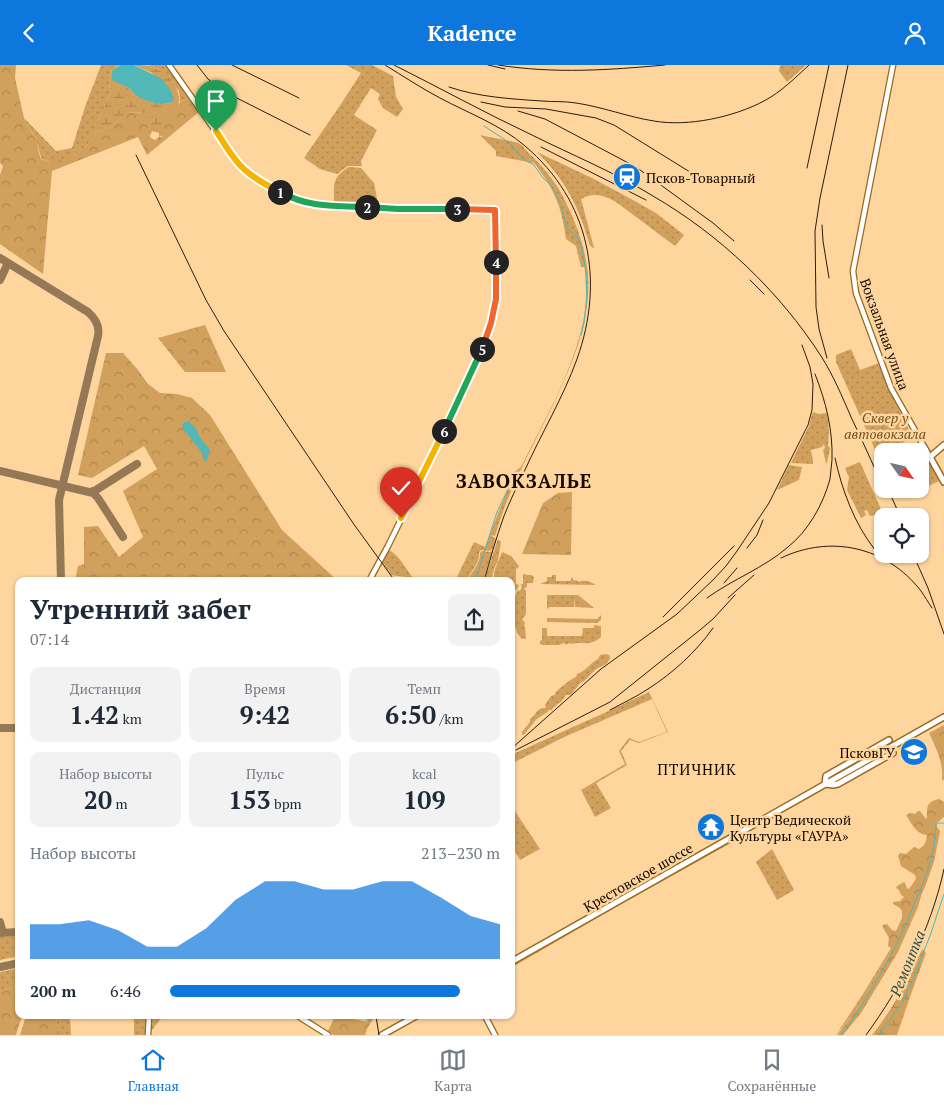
<!DOCTYPE html>
<html lang="ru">
<head>
<meta charset="utf-8">
<style>
  :root { --surface:#fff; --page:#f2f2f3; --text:#1f2937; --muted:#747a83; --line:#e0e1e3; --accent:#0e77de }
  body { margin:0; font-family:"PT Serif",serif; background:var(--page); color:var(--text); height:100vh; display:flex; flex-direction:column; font-size:19px; white-space:nowrap }
  * { box-sizing:border-box; margin:0 }
  p { font-size:16px; color:var(--muted) }
  .icon { flex:none; width:28px; height:28px; fill:none; stroke:currentColor; stroke-width:2; stroke-linecap:round; stroke-linejoin:round }
  .map { position:relative; flex:1; overflow:hidden }
  .drawer { position:absolute; left:15px; top:512px; width:500px; height:442px; display:flex; flex-direction:column; background:var(--surface); border-radius:10px; box-shadow:0 1px 4px #0004 }
  .drawer>* { flex:none }
  .needle { width:32px; rotate:124deg }
  .tools { position:absolute; left:874px; top:378px; display:grid; gap:10px }
  .tools a { display:grid; place-items:center; width:55px; height:55px; border-radius:10px; background:var(--surface); box-shadow:0 1px 4px #0004; font-size:25px }
  .pin { position:absolute; display:grid; place-items:center; width:42px; height:42px; color:#fff; margin:-51px -21px; border-radius:50% 50% 50% 0; rotate:-45deg; box-shadow:0 0 5px #0007 }
  .pin .icon { rotate:45deg }
  .km { position:absolute; width:25px; height:25px; margin:-12px; border-radius:50%; background:#222; color:#fff; font-size:14px; line-height:25px; text-align:center }
  .round { display:grid; place-items:center; flex:none; width:52px; height:52px; border-radius:10px; background:var(--page) }
  .overview { display:flex; align-items:center; justify-content:space-between; height:85px; padding:0 15px }
  h1 { font-size:28px; font-weight:700; line-height:38px }
  .figures { display:grid; grid-template-columns:repeat(3,1fr); gap:8px; height:85px; padding:5px 15px }
  .figures div { display:grid; align-content:center; border-radius:10px; background:var(--page); text-align:center }
  .figures b { font-size:25px; font-weight:700 }
  .figures small { font-size:14px; font-weight:400 }
  .figures p { font-size:14px }
  .chart { height:140px; padding:10px 15px }
  .chart p { display:flex; justify-content:space-between }
  .chart svg { width:100%; height:90px; margin-top:5px; fill:var(--accent); opacity:.7 }
  ul { padding:0 15px; list-style:none; font-size:16px }
  li { display:grid; grid-template-columns:80px 60px 1fr; align-items:center; height:38px }
  li i { height:12px; border-radius:6px; background:var(--accent) }
  header { display:flex; justify-content:space-between; align-items:center; height:65px; padding:0 15px; background:var(--accent); color:#fff; font-size:22px; font-weight:700 }
  .dock { display:flex; justify-content:space-around; align-items:center; height:70px; border-top:1px solid var(--line); background:var(--surface); font-size:14px; color:var(--muted) }
  .dock a { display:grid; justify-items:center; gap:2px }
  .dock .current { color:var(--accent) }
  .map>svg:first-child { display:block }
</style>
</head>
<body>
<header><svg class="icon" aria-label="back" viewBox="0 0 24 24"><path d="M15 5l-7 7 7 7"/></svg>Kadence<svg class="icon" aria-label="person" viewBox="0 0 24 24"><circle cx="12" cy="8" r="4"/><path d="M4 21q1-7 8-7t8 7"/></svg></header>
<div class="map">
<svg width="944" height="970" viewBox="0 0 944 970">
  <defs>
    <pattern id="grass-dots" width="8" height="8" patternUnits="userSpaceOnUse" patternTransform="scale(1.25)"><rect width="8" height="8" fill="#d0a05c"/><path d="M2 2h.1M6 6h.1" fill="none" stroke="#b2884e" stroke-width="1.8" stroke-linecap="round"/></pattern>
    <pattern id="forest-crowns" width="20" height="18" patternUnits="userSpaceOnUse" patternTransform="scale(1.25)"><rect width="20" height="18" fill="#d0a05c"/><path d="M2 6a3 3 0 1 1 6 0M12 15a3 3 0 1 1 6 0" fill="none" stroke="#b2884e"/></pattern>
    <pattern id="wetland-marsh" width="20" height="14" patternUnits="userSpaceOnUse" patternTransform="scale(1.25)"><rect width="20" height="14" fill="#d0a05c"/><path d="M1 5h8M5 5V1M11 12h8M15 12V8" fill="none" stroke="#b2884e"/></pattern>
  </defs>
  <rect width="100%" height="100%" fill="#fed59d"/>
  <path fill="url(#grass-dots)" d="M101,0H120L112,3L109,19L111,27L97,58V66L88,79L75,90L61,95L51,97L42,94C39,88 39,82 37,77C34,68 27,62 24,53L56,86L72,83L85,42Z
    M149,0H166L189,33L180,37L179,26L158,4Z
    M346,0H372L393,11L396,32L403,44L397,52L383,43L378,34L380,29L371,23L354,50L377,65L361,96L362,101H348L337,109L320,104L304,93L341,39L361,8Z
    M780,0H806L787,17L779,6Z
    M480,70C488,72 514,76 520,79C524,82 527,87 531,90C546,105 560,122 568,142C578,163 586,186 588,210C591,257 572,299 553,340C532,383 508,425 495,471L490,470L496,474L493,484L489,486L481,485L479,488C480,499 470,506 467,516H455L474,477L485,482L514,407L521,402C545,354 574,305 584,252C587,236 586,218 585,202H581L576,181L566,174C562,142 554,123 534,98L496,91V86Z
    M537,87L594,114L631,134L656,148L684,170L675,181L616,137C604,130 593,127 581,134L594,183L590,181C579,142 566,116 537,87Z
    M349,102L361,103L374,118L378,139H334C334,120 331,113 349,102Z
    M851,284L860,305L879,298L889,324L913,373L877,389L836,297V290Z
    M814,347L818,349L827,348L828,356V359L829,361L828,363L829,364L828,381L830,383C829,389 828,395 826,399L823,385L825,383L824,379L822,382L811,385L813,396V399L791,398L809,361L812,349Z
    M926,388L939,416L922,424L920,420V391Z
    M860,397L884,451H882V455L879,457L875,450L870,451L867,445L864,446L866,450L861,453L847,425L849,412L845,403Z
    M789,400L802,402L799,415L777,425Z
    M498,474L501,477L498,495L494,504L491,516H484Z
    M389,485C399,490 406,504 413,513L391,510L382,497Z
    M493,485L483,516H468C471,506 481,499 480,488L482,486L490,487Z
    M502,487L511,491L519,501L518,503L516,504V519L519,520C518,524 516,525 512,527L511,516H495C491,507 499,497 502,487Z
    M523,509H525L526,510H531L534,512L533,518H527V522L524,523L526,526V548L525,551L522,554L525,558L524,561L525,562L526,574L520,573L521,572L519,571C511,553 509,543 518,525L519,526L522,523L521,519H523Z
    M552,510H556V516H570L572,512L574,516L576,515L579,517C584,514 591,517 596,520L540,519L547,516V512H552Z
    M547,530H578L594,543L575,542V532L574,542H550L547,544Z
    M601,550V555L597,558L547,557V553L597,554Z
    M594,560L601,561V572C592,580 586,578 577,578C569,579 576,580 568,578L566,580L564,578L559,580H543L540,579V576L542,575V563H547V571H582L583,563H594Z
    M606,589L609,590L610,592V594L606,599L596,604L584,616L580,618L571,630H566L561,637L557,639L555,642H553L552,645H549C545,650 539,651 535,656C532,660 529,663 526,667L525,669L522,670V667L530,657V654C535,651 537,645 540,644C542,643 544,643 546,643L545,640L551,631C558,629 552,632 557,626C560,623 572,613 576,612L577,609C586,606 590,598 598,594L600,590Z
    M649,627L668,667L639,678L630,675L621,686L627,700L596,718L611,743L595,752L581,725L625,699L619,686L629,673L639,677L667,667L652,634L562,673L511,699V690L613,644Z
    M511,740L540,784L520,795L511,779Z
    M740,770V773L616,842V840Z
    M772,784L794,825L777,835L756,797Z
    M608,844L609,846L511,903V900Z
    M19,871V891L0,895V872Z
    M891,883V886L854,948L836,970L863,929Z
    M19,903V920L0,927V907Z
    M57,951H70L71,970H57Z
    M134,951H163L148,970H134Z"/>
  <path fill="url(#forest-crowns)" d="M0,0H16L15,13L24,53L26,58L37,76L39,88L41,94L51,97L75,90L88,79L97,66C110,68 118,52 129,48C136,46 146,48 153,51L154,53L146,66L152,74L155,75L159,72H162L165,67L162,54L164,46L177,42L180,37L189,33L199,47L147,90L138,72L52,106L43,209L0,179V110L3,101L0,98Z
    M205,260L226,307H185L158,273Z
    M106,288H123L138,305L148,319L160,328L177,329L192,333L210,350L282,465L338,516H75L78,501L84,499V462L98,461L119,492L143,472L123,426L157,404L144,381L92,413L78,410Z
    M572,427L571,490L522,489L543,438L558,428Z
    M944,660V714L942,716C944,698 936,683 929,668Z
    M939,734L944,737V752L938,757L936,760L940,766L934,797L925,822L922,828L918,842L898,887L861,948L843,970H837L854,948L891,886V883L888,881L889,873L882,861L883,860L887,859L892,865L896,866L902,853V846L900,843L893,839V837L900,836L904,832L901,830L899,825L896,823L897,821L904,817L905,818L907,823L909,824L916,814L915,810L901,801L898,791L900,788L906,789L914,782L919,784C925,781 926,777 927,770C917,770 911,758 906,750L910,748L915,749L918,746H920L926,754L927,753C927,742 926,737 939,734Z
    M19,920V951H22L16,970H0V927Z
    M26,951H57V970H20Z
    M335,951H349V953L368,957V951H373V954L367,964L365,970H334L328,966Z"/>
  <path fill="url(#wetland-marsh)" d="M134,0C139,0 146,0 150,1C165,5 186,27 177,42L164,47C161,56 167,63 164,70L159,72V68L152,66L150,71L146,66L154,53L153,51C146,48 136,46 129,48C118,52 110,68 97,66V58L111,27L109,19L112,3L119,1L112,6C129,24 143,42 170,38L152,8Z
    M923,884L926,888L910,932L897,970H872C885,954 897,935 906,916C912,906 916,893 923,884Z"/>
  <path fill="#51b7b7" d="M120,0H134L162,14L172,27L173,36C163,43 145,36 136,30C133,28 132,26 130,24C125,20 117,18 112,15V6Z
    M188,356L195,362L201,374L210,385L206,397L203,394V389L182,362L183,358Z"/>
  <g fill="none" stroke-linecap="round" stroke-linejoin="round">
    <path stroke="#51b7b7" stroke-width="1" d="M484,61L510,78L522,93L528,97L533,99L544,114L550,119L560,137
      M561,141L567,163L579,174L583,190L586,209L587,232L584,258L581,270
      M475,516L497,447L511,418
      M367,951V957
      M842,970C873,926 899,880 918,830C924,816 930,801 933,786C935,778 935,769 936,760L938,758H944
      M879,970L902,938L914,912L931,868L944,829"/>
    <path stroke="#957956" stroke-width="8" d="M0,193L88,247C96,254 100,261 98,271L59,435L61,516
      M0,215L8,198
      M0,406L93,428L98,433L123,472
      M90,427L96,425L137,399
      M0,663H19
      M0,857L3,868
      M0,868L19,867
      M0,902L19,898"/>
    <defs>
      <path id="secondary" d="M169,0L238,98C255,115 283,133 307,138C323,142 340,141 357,142C403,144 449,144 495,145L496,234L491,258L482,284L440,375L388,481L369,516
        M893,0L853,206L856,228L891,323L930,392
        M298,951L328,970
        M485,951L495,970
        M148,970L149,951"/>
      <path id="primary" d="M944,380L930,392L944,417
        M825,719L826,711L889,675
        M826,719L833,720L838,719L893,688
        M511,897L944,652
        M382,970L416,951"/>
    </defs>
    <use href="#secondary" stroke="#986a1e" stroke-width="7"/>
    <use href="#primary" stroke="#986a1e" stroke-width="8"/>
    <use href="#secondary" stroke="#fff" stroke-width="4.5"/>
    <use href="#primary" stroke="#fff" stroke-width="5"/>
    <path stroke="#2c1d10" stroke-width="1" d="M197,0L208,14L221,25L310,70
      M232,0L299,33
      M385,0C403,11 421,23 440,33C468,48 501,60 525,81C590,136 605,216 577,294C563,333 541,369 524,407C517,421 510,436 504,451C496,473 490,495 484,516
      M394,0C440,23 485,48 532,70C572,90 614,107 653,131C720,170 779,226 821,291C833,310 842,331 851,352C862,375 872,397 882,420
      M488,0L505,4
      M498,0C555,9 609,5 665,0
      M449,22C478,32 511,34 542,36C553,37 565,36 576,38C603,42 628,52 654,56C688,62 734,52 764,36C781,27 795,13 809,0
      M481,37L505,42L546,44L596,53L614,60L690,107
      M518,46L545,54L636,102L713,158L734,176
      M541,82L646,135
      M136,90L206,235L224,266L353,458L395,516
      M807,103L829,0
      M822,160L823,176L829,213
      M750,215L764,229
      M827,293L819,264L816,242L815,166L820,133L848,0
      M835,393C842,425 854,458 875,485
      M888,424L900,451
      M747,483L757,470L763,455
      M913,489L928,523L944,569
      M781,493C831,469 887,482 921,526C925,532 928,537 932,543
      M724,518L737,503
      M707,533C733,514 764,503 788,482C808,466 823,440 830,414C831,408 831,401 832,395C833,365 826,337 815,309
      M728,533L754,510
      M663,552L734,481
      M610,645C623,638 636,632 648,624C673,608 696,587 713,563
      M511,684L601,604L677,549L713,515L726,501L737,486L769,438L808,360L812,345L813,319L810,302L802,280
      M516,685L610,637L700,565L713,554L735,530
      M376,951L379,970
      M866,970C902,921 931,864 944,804"/>
  </g>
  <g fill="none" stroke-linecap="round" stroke-linejoin="round">
    <defs>
      <path id="split-1" d="M216,66C225,79 233,95 245,105C255,114 268,121 280,127"/>
      <path id="split-2" d="M280,127C309,143 335,141 367,142"/>
      <path id="split-3" d="M367,142L398,144H457"/>
      <path id="split-4" d="M457,144L495,145L496,197"/>
      <path id="split-5" d="M482,284L491,258L496,234V197"/>
      <path id="split-6" d="M444,366L482,284"/>
      <path id="split-7" d="M401,453L444,366"/>
    </defs>
    <use href="#split-1" stroke="#fff" stroke-width="10"/>
    <use href="#split-2" stroke="#fff" stroke-width="10"/>
    <use href="#split-3" stroke="#fff" stroke-width="10"/>
    <use href="#split-4" stroke="#fff" stroke-width="10"/>
    <use href="#split-5" stroke="#fff" stroke-width="10"/>
    <use href="#split-6" stroke="#fff" stroke-width="10"/>
    <use href="#split-7" stroke="#fff" stroke-width="10"/>
    <use href="#split-1" stroke="#f5b400" stroke-width="6"/>
    <use href="#split-2" stroke="#22a559" stroke-width="6"/>
    <use href="#split-3" stroke="#22a559" stroke-width="6"/>
    <use href="#split-4" stroke="#f0652b" stroke-width="6"/>
    <use href="#split-5" stroke="#f0652b" stroke-width="6"/>
    <use href="#split-6" stroke="#22a559" stroke-width="6"/>
    <use href="#split-7" stroke="#f5b400" stroke-width="6"/>
  </g>
  <defs>
    <symbol id="station-disc" viewBox="-11 -11 22 22"><circle r="9.5" fill="#0e77de" stroke="#fed59d"/><path d="M-3-6H3Q5-6 5-4V2Q5 4 3 4L4.5 6H3L1.5 4h-3L-3 6H-4.5L-3 4Q-5 4-5 2V-4Q-5-6-3-6ZM-3.5-4v3h7v-3ZM-3.5 1v1.5H-2V1ZM2 1v1.5H3.5V1Z" fill="#fff"/></symbol>
    <symbol id="university-disc" viewBox="-11 -11 22 22"><circle r="9.5" fill="#0e77de" stroke="#fed59d"/><path d="M0-5L7-2L0 1L-7-2ZM-4 1L0 2.5L4 1V4Q0 6-4 4Z" fill="#fff"/></symbol>
    <symbol id="temple-disc" viewBox="-11 -11 22 22"><circle r="9.5" fill="#0e77de" stroke="#fed59d"/><path d="M0-6L5-2H3V0L6.5 2.5H4V6H1.5V3h-3V6H-4V2.5H-6.5L-3 0V-2H-5Z" fill="#fff"/></symbol>
  </defs>
  <g fill-rule="evenodd">
    <use href="#station-disc" x="611" y="96" width="32" height="32"/>
    <use href="#university-disc" x="898" y="671" width="32" height="32"/>
    <use href="#temple-disc" x="695" y="746" width="32" height="32"/>
  </g>
  <g text-anchor="middle" dominant-baseline="central" stroke-width="5" stroke-linejoin="round" paint-order="stroke">
    <g font-size="14" fill="#150800" stroke="#fed59d" text-anchor="start">
      <text x="646" y="112">Псков-Товарный</text>
      <text x="895" y="687" text-anchor="end">ПсковГУ</text>
      <text x="730" y="754">Центр Ведической<tspan x="730" dy="16">Культуры «ГАУРА»</tspan></text>
    </g>
    <g font-size="14" fill="#150800" stroke="#fed59d">
      <text transform="translate(885 269) rotate(70)">Вокзальная улица</text>
      <text transform="translate(638 812) rotate(-30)">Крестовское шоссе</text>
    </g>
    <g font-size="14" font-style="italic" fill="#705022" stroke="#fed59d">
      <text x="885" y="352">Сквер у<tspan x="885" dy="16">автовокзала</tspan></text>
    </g>
    <g font-size="15" letter-spacing="1" fill="#150800" stroke="#fed59d">
      <text x="697" y="704">ПТИЧНИК</text>
    </g>
    <g font-size="15" font-style="italic" fill="#2e4e4e" stroke="#fed59d">
      <text transform="translate(907 898) rotate(-68)">Ремонтка</text>
    </g>
    <g font-size="19" font-weight="bold" letter-spacing="1" fill="#150800" stroke="#fed59d">
      <text x="524" y="415">ЗАВОКЗАЛЬЕ</text>
    </g>
  </g>
</svg>
<div class="tools">
<a><svg class="needle" viewBox="-14 -14 28 28"><path d="M0-13l5 13h-10z" fill="#e53935"/><path d="M0 13l5-13h-10z" fill="#747a83"/></svg></a>
<a><svg class="icon" aria-label="locate" viewBox="0 0 24 24"><circle cx="12" cy="12" r="6"/><path d="M12 2v4M12 18v4M2 12h4M18 12h4"/></svg></a>
</div>
<div class="pin" style="left:216px;top:66px;background:#1e9e55"><svg class="icon" aria-label="arrive" viewBox="0 0 24 24"><path d="M6 21V4h12l-3 4 3 4H6"/></svg></div>
<div class="pin" style="left:401px;top:453px;background:#d93025"><svg class="icon" aria-label="check" viewBox="0 0 24 24"><path d="M5 12l5 5 9-10"/></svg></div>
<b class="km" style="left:280px;top:127px">1</b>
<b class="km" style="left:367px;top:142px">2</b>
<b class="km" style="left:457px;top:144px">3</b>
<b class="km" style="left:496px;top:197px">4</b>
<b class="km" style="left:482px;top:284px">5</b>
<b class="km" style="left:444px;top:366px">6</b>
<section class="drawer">
<div class="overview"><div><h1>Утренний забег</h1><p>07:14</p></div><a class="round"><svg class="icon" aria-label="share" viewBox="0 0 24 24"><path d="M12 15V3M7 8l5-5 5 5M5 13v7h14v-7"/></svg></a></div>
<div class="figures">
<div><p>Дистанция</p><b>1.42<small> km</small></b></div>
<div><p>Время</p><b>9:42</b></div>
<div><p>Темп</p><b>6:50<small> /km</small></b></div>
</div>
<div class="figures">
<div><p>Набор высоты</p><b>20<small> m</small></b></div>
<div><p>Пульс</p><b>153<small> bpm</small></b></div>
<div><p>kcal</p><b>109</b></div>
</div>
<div class="chart"><p><span>Набор высоты</span>213–230 m</p>
<svg viewBox="0 0 160 44" preserveAspectRatio="none"><path d="M0 44V27L10 27L20 25L30 30L40 38L50 38L60 29L70 15L80 6L90 6L100 10L110 10L120 6L130 6L140 14L150 23L160 27V44z"/></svg>
</div>
<ul>
<li><b>200 m</b>6:46<i style="width:88%"></i></li>
</ul>
</section>
</div>
<nav class="dock">
<a class="current"><svg class="icon" aria-label="home" viewBox="0 0 24 24"><path d="M3 11l9-7 9 7M6 9v11h12V9"/></svg>Главная</a>
<a><svg class="icon" aria-label="map" viewBox="0 0 24 24"><path d="M3 6l6-2 6 2 6-2v14l-6 2-6-2-6 2zM9 4v14M15 6v14"/></svg>Карта</a>
<a><svg class="icon" aria-label="saved" viewBox="0 0 24 24"><path d="M7 4h10v16l-5-4-5 4z"/></svg>Сохранённые</a>
</nav>
</body>
</html>
